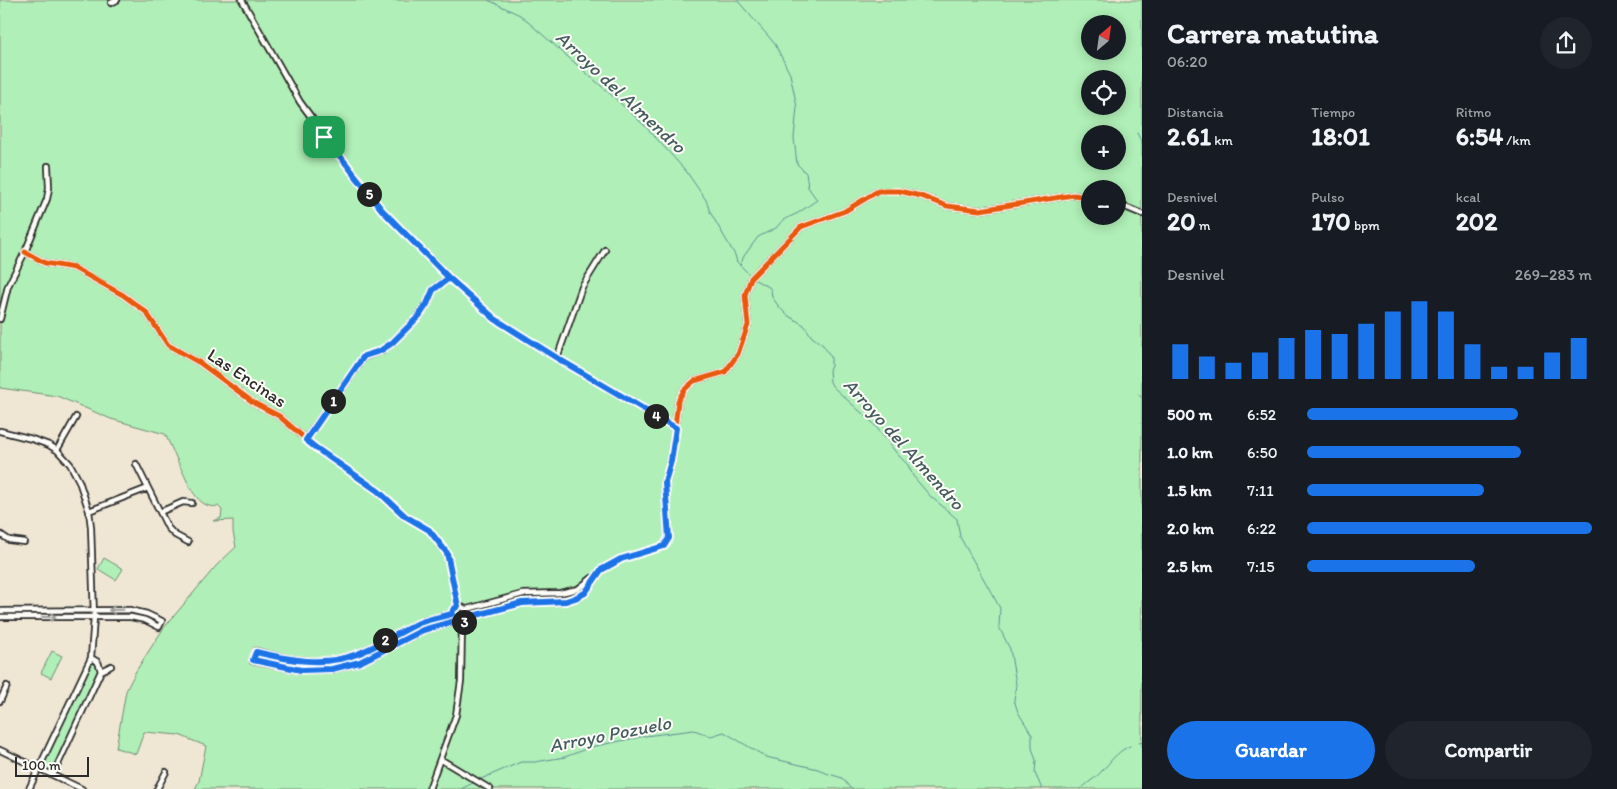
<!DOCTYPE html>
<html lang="es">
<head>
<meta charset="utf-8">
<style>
  :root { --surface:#171b24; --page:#20242c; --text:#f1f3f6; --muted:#9ea1a6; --accent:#1a73e8 }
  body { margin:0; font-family:Itim,sans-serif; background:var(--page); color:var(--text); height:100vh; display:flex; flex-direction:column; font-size:19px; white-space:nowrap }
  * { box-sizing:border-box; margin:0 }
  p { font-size:16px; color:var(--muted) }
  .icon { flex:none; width:28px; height:28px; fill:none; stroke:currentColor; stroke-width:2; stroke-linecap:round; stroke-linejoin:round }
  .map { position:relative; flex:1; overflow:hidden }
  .drawer { display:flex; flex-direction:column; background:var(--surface); width:475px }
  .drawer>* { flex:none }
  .needle { width:32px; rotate:29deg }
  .controls { position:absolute; left:1081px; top:15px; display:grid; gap:10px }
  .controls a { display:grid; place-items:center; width:45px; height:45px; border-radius:50%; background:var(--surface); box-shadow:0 2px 12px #0003; font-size:25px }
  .scale { position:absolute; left:15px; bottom:12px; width:74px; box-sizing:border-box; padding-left:5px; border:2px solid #2b2b2b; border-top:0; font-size:14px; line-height:18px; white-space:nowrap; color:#2b2b2b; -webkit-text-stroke:4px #fdfcf7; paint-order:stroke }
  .pin { position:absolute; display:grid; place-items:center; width:42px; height:42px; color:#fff; margin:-21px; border-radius:10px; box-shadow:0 2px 8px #0006 }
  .km { position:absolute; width:25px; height:25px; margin:-12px; border-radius:50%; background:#222; color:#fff; font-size:14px; line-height:25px; text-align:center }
  .round { display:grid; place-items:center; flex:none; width:52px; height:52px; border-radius:26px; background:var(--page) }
  .headline { display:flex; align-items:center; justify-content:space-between; height:85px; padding:0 25px }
  h1 { font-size:28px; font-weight:700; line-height:38px }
  .figures { display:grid; grid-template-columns:repeat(3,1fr); gap:8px; height:85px; padding:5px 25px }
  .figures div { display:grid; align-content:center }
  .figures b { font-size:25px; font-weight:700 }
  .figures small { font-size:14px; font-weight:400 }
  .figures p { font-size:14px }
  .chart { height:140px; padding:10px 25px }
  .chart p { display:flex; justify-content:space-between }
  .chart svg { width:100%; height:90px; margin-top:5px; stroke:var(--accent); stroke-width:6 }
  .action { display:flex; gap:10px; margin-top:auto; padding:10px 25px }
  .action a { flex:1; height:58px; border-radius:30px; background:var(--accent); color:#fff; font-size:20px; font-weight:700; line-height:58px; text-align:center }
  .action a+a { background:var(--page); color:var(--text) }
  ul { padding:0 25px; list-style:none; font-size:16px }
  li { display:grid; grid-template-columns:80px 60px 1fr; align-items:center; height:38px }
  li i { height:12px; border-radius:6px; background:var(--accent) }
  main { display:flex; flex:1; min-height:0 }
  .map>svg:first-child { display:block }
</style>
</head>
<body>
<main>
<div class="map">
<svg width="1142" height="789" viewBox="0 0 1142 789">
  <rect width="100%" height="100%" fill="#efe6d4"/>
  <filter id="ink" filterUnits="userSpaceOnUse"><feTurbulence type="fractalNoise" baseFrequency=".02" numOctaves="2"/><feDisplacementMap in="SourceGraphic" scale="10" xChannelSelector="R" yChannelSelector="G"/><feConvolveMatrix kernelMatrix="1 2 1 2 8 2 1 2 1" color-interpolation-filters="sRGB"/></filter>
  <g filter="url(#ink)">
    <path fill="#b0efb7" stroke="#6e8d71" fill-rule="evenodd" d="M0,0H1142V789H195L199,781L206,746L179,735L144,732L136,754L116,748L126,691L136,671L163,629L216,566L236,547L233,532V520L213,521L221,518L222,510L218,506C197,511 187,480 180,466C175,455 170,445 165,434L111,419L57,396L0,388ZM1090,24H1118V51H1090ZM1090,79H1118V106H1090ZM1090,134H1118V161H1090ZM1090,189H1118V216H1090Z
      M104,558L123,569L116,580L98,569Z
      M52,651L62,656L51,678L41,673Z
      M92,661L96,663L98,673L52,769L49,771L44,768L43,765Z"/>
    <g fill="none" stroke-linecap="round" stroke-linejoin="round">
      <path stroke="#5f8e96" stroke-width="1" d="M488,0L520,15L607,91L646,127L686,171L706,200L710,212L735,255L737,262L748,273
        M737,0L775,44L790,74L797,107L794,138L797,164L806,173L808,187L817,200L798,213L783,220L776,228L758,237L744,256L740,266
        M1137,133L1142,143
        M755,280L769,287L771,290L772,297L780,308L787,315L804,325L812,337L823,345L831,357V366L829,370L830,382L833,387L873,423L898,455L908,465L913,476L931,497L941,505L957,519L960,537L1000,608L999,627L1010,649L1016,684L1014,700L1018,712L1032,735V748L1036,760L1035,773L1042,789
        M1138,394L1142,398
        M1139,743L1142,742
        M481,779L521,762H535L565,757L591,747L645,736L694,730L711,736L724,732L766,757L818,769L826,773L842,778L851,789
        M461,789L473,783
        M1081,789C1086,784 1092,780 1097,776C1108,766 1116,751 1130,746"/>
      <defs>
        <path id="street" d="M242,0L300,102L320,129L330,134
          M111,3L117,0
          M323 142a7 7 0 1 1 14 0a7 7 0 1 1-14 0Z
          M337,143L340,156L382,210L449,277L495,319L557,358L676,428
          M1118,204L1142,214
          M25,252L45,263L74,268L123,295L146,312L168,345L200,363L254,403L279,416L316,448L378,491L405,516L429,530L447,553L458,606
          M0,319L8,286L25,252L47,199L49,188L48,166
          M557,358L582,287L605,250
          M0,431L32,439L49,445L57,450L70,464L79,481L89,511L91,527L94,617L91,658L29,789
          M306,439L364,357L381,351L392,343L419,316L427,304L433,290L449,277
          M57,450L76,417
          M136,464L168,528L175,535L188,542
          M89,511L148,488
          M160,512L183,502L192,503
          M0,534L9,540L24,542
          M452 615a8 8 0 1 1 16 0a8 8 0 1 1-16 0Z
          M467,609L523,594L560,593L578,589L592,578
          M0,611L130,610L147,614L162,621L159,627L145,620L131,617H0
          M452,614C441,617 429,619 419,623C398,633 378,646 357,654C324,667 289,660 256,651L253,661L301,670L332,669L360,662L423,630L455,621
          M469,617L522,603L566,601L575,598L585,593L601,570L621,559L664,546L669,538L665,482L671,461L678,401L684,390L694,381L725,372L738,354L748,325L745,295L751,278L801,227L845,211L878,191H899L921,196L947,206L980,210L1073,195L1090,197
          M91,658L98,662L101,671
          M0,701L7,686
          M0,750L82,789
          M440,759L490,789
          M53,775L101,671L111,666
          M157,789L166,772
          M429,789L456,715L461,681L462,623"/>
      </defs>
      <use href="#street" stroke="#2b2b2b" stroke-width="8"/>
      <use href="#street" stroke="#fdfcf7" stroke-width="4.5"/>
      <defs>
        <path id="cycleway" d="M337,143L340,156L382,210L449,277L495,319L557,358L676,428
          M25,252L45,263L74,268L123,295L146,312L168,345L200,363L254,403L279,416L316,448L378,491L405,516L429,530L447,553L458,606
          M469,617L522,603L566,601L575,598L585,593L601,570L621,559L664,546L669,538L665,482L671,461L678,401L684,390L694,381L725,372L738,354L748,325L745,295L751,278L801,227L845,211L878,191H899L921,196L947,206L980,210L1073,195L1090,197"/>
      </defs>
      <use href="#cycleway" stroke="#fdfcf7" stroke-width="8"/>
      <use href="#cycleway" stroke="#e8590c" stroke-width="5"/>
    </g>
    <defs><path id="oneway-shaft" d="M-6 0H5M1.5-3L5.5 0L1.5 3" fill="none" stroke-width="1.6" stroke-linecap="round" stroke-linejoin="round" transform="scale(1.25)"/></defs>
    <g stroke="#9e9e9b">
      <use href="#oneway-shaft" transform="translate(116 610) rotate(179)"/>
      <use href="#oneway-shaft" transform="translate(49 617)"/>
    </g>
  </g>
  <g fill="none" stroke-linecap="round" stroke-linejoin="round" filter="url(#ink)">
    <defs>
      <path id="route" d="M324,137L322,141L324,146L340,156L382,210L449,278L433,290L427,304L419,316L392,343L380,351L364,356L306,440L316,448L378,491L405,516L429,530L447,553L458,606L453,610L452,614C441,617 429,619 419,623C398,633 378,646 357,654C324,667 289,660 256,652L253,660L301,670L332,669L360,662L423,630L455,621L462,623L466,621L469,617L522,603L566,601L575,598L585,593L601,570L621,559L664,546L669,538L665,482L671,461L676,428L557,358L495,319L449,278L382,210L340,156L337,140L334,136L330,134L324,137"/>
    </defs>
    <use href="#route" stroke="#fff" stroke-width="10"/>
    <use href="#route" stroke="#1a73e8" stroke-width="6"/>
  </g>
  <g text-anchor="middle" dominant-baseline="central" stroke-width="4" stroke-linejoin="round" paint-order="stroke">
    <g font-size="18" fill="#2b2b2b" stroke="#fdfcf7">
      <text transform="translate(247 378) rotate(34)">Las Encinas</text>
    </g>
    <g font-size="19" font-style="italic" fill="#455d60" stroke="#fdfcf7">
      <text transform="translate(621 92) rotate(43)">Arroyo del Almendro</text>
      <text transform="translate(904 444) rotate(48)">Arroyo del Almendro</text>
      <text transform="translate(610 734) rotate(-11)">Arroyo Pozuelo</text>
    </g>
  </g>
</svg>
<div class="controls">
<a><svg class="needle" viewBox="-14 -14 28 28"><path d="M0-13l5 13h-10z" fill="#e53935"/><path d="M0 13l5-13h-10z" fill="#9ea1a6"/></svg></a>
<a><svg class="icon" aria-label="locate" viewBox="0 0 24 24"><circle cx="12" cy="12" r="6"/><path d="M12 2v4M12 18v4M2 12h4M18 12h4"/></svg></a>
<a>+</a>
<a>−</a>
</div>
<div class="scale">100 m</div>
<div class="pin" style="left:324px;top:137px;background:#1e9e55"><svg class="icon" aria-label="arrive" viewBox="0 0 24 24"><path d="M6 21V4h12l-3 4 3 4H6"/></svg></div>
<b class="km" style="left:333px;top:401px">1</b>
<b class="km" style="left:385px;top:640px">2</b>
<b class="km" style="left:464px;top:622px">3</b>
<b class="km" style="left:656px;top:416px">4</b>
<b class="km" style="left:369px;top:194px">5</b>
</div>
<section class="drawer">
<div class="headline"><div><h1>Carrera matutina</h1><p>06:20</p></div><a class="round"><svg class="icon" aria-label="share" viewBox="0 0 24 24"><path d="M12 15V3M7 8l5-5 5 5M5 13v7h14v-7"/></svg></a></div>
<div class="figures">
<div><p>Distancia</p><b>2.61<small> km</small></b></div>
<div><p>Tiempo</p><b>18:01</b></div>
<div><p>Ritmo</p><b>6:54<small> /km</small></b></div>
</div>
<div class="figures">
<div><p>Desnivel</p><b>20<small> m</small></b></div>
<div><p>Pulso</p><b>170<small> bpm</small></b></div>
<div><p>kcal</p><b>202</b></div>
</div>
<div class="chart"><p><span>Desnivel</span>269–283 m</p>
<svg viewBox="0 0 160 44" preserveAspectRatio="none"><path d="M5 44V27M15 44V33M25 44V36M35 44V31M45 44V24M55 44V20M65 44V22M75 44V17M85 44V11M95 44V6M105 44V11M115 44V27M125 44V38M135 44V38M145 44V31M155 44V24"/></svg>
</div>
<ul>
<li><b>500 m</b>6:52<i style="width:74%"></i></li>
<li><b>1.0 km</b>6:50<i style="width:75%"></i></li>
<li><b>1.5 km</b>7:11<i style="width:62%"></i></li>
<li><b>2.0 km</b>6:22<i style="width:100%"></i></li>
<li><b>2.5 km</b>7:15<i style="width:59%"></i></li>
</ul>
<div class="action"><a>Guardar</a><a>Compartir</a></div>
</section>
</main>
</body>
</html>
